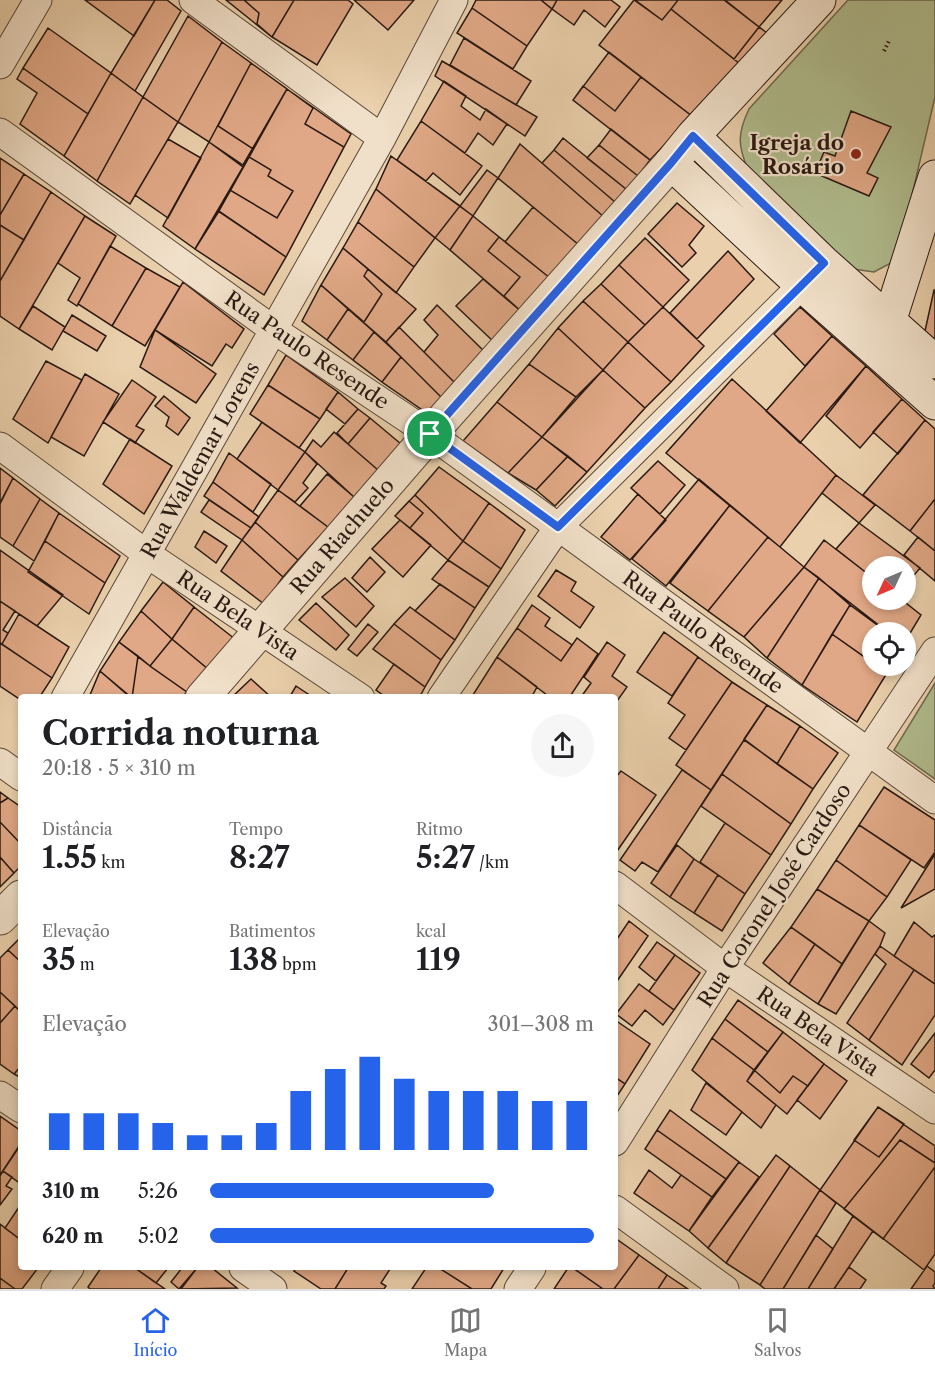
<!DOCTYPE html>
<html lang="pt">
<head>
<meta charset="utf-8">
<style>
  :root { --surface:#fff; --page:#f6f6f6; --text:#202124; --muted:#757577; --line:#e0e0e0; --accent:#2563eb }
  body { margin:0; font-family:"Libre Caslon Text",serif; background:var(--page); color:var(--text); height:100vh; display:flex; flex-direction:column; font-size:22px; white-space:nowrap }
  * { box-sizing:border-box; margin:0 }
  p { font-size:20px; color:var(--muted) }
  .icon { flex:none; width:33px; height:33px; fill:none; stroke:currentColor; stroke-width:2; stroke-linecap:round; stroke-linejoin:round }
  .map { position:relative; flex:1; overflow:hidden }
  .panel { position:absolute; left:18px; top:694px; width:600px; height:576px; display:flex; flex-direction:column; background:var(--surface); border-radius:6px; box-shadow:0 3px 9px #0003 }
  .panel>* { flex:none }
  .needle { width:39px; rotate:226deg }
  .fabs { position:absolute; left:862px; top:556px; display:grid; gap:12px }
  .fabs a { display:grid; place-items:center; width:54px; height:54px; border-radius:50%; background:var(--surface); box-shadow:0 3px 9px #0003; font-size:30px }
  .pin { position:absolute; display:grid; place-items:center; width:51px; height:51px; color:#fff; margin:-26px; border:3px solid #fff; border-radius:50%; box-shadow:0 2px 6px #0007 }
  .round { display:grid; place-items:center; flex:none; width:63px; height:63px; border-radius:32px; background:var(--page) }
  .head { display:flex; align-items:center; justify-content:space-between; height:102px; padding:0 24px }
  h1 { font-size:33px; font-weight:800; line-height:45px }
  .figures { display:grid; grid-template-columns:repeat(3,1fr); gap:9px; height:102px; padding:6px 24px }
  .figures div { display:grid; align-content:center }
  .figures b { font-size:30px; font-weight:800 }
  .figures small { font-size:16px; font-weight:400 }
  .figures p { font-size:16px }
  .chart { height:168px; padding:12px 24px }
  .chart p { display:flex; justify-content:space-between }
  .chart svg { width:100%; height:108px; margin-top:6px; stroke:var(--accent); stroke-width:6 }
  ul { padding:0 24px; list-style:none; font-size:20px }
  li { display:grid; grid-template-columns:96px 72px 1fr; align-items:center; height:45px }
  li i { height:15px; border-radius:8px; background:var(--accent) }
  .tabs { display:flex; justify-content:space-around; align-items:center; height:84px; border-top:2px solid var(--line); background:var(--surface); font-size:16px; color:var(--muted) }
  .tabs a { display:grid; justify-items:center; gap:3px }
  .tabs .on { color:var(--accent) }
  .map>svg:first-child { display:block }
</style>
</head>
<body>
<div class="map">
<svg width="935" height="1289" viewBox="0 0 935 1289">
  <rect width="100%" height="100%" fill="#ead0ac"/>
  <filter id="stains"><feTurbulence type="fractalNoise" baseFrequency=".00333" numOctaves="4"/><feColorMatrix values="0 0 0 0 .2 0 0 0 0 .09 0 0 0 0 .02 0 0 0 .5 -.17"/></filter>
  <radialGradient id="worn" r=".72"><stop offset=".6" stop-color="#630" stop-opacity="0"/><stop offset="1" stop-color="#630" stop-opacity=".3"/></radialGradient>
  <path fill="#b0bc8e" stroke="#6c6a50" stroke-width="1.5" d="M848,0H935V97L903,233L891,263L874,272L853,269L748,169C737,145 738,132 749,109Z
    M935,683V779L894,750Z"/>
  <path fill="#e0a886" stroke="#291912" stroke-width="1.5" d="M85,0H155L134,36Z
    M155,0H167L181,11L135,91L111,73Z
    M226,0H294L272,37Z
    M244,0H294L272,37L257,24L259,13Z
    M294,0H348L353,4L317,65L272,37Z
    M354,0H414L388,30Z
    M476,0H541L552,9L527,46L472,8Z
    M541,0H557L552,9Z
    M557,0H611L620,7L605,27L584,10L574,25L552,9Z
    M634,0L662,20L671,9L740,64L692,116L599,45Z
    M635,0H724L767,33L740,64L671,9L662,20Z
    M678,0H725L759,27L734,59L671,9Z
    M724,0H782L759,27Z
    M472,8L527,46L513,69L457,33Z
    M188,16L222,42L178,122L143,97Z
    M48,28L111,73L88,114L23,68Z
    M464,38L531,81L516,105L450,65Z
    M222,42L251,63L209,142L178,122Z
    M609,52L692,116L650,160L573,100Z
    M442,61L537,117L525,136L435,76Z
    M251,63L287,89L243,165L209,142Z
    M251,63L287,89L253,149L218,126Z
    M23,68L88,114L64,156L20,124L37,93L17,79Z
    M111,73L143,97L97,181L64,156Z
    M641,77L692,116L650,160L573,100L583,86L615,111Z
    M444,81L466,96L461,106L480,120L486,109L507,124L493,145L478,133L465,153L421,121Z
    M287,89L351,134L286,257L219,211Z
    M287,89L313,108L305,124L344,147L286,257L218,211L230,190L277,218L293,191L268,176L271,170L249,157Z
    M143,97L178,122L130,204L97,181Z
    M851,111L891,127L867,173L878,178L869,196L815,173L824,152L835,156Z
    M421,121L482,166L460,195L433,173L426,181L397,160Z
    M611,129L650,160L638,176L599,145Z
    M563,138L626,189L615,202L554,150Z
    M168,139L201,158L168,218L135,195Z
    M209,142L243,167L195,249L163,226Z
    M520,144L604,217L579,245L498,178Z
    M599,145L638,176L626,189L587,158Z
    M554,150L615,202L604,217L542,163Z
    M391,156L473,216L450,250L376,189Z
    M391,156L460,206L435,238L376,189Z
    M0,158L24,174L0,215Z
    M487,170L498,178L473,216L460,206Z
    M24,174L51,192L24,240L0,225V215Z
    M376,189L435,238L414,267L358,222Z
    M51,192L85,216L19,329L0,316V281Z
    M677,203L704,226L689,245L696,253L682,267L648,234Z
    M533,207L579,245L550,278L505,242Z
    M219,211L286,257L264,295L195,249Z
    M85,216L116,236L77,306L68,300L80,278L58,263Z
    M473,216L550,278L523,313L450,250Z
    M358,222L414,267L396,293L343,248Z
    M0,225L24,240L0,281Z
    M499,237L550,278L523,313L504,296L520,277L488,251Z
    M645,238L689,280L663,307L619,265Z
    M110,246L146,268L112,326L78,304Z
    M343,248L416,309L386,342L321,285Z
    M343,248L368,269L364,276L382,294L364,322L321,285Z
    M728,251L754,279L697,339L670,313Z
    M619,265L663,307L645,325L601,284Z
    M146,268L180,287L145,346L112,326Z
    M483,279L523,313L496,344L456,306Z
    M183,282L244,329L232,348L226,344L212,366L155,330Z
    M601,284L645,325L628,342L583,301Z
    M321,285L348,309L327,340L302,321Z
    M934,290H935V340L925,331Z
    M583,301L628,342L603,370L558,328Z
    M437,305L487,354L457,385L424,352L438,335L424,320Z
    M33,306L65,327L52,350L19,329Z
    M663,307L704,346L671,382L628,342Z
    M800,307L832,336L805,366L774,334Z
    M348,309L374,332L353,360L327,340Z
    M72,315L106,336L97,351L63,331Z
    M399,327L457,385L444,400L386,342Z
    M558,328L603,370L576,397L529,364Z
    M155,330L216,374L196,403L140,367Z
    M374,332L401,357L382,382L353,360Z
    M832,336L866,366L800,443L766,411Z
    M628,342L671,382L645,408L603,370Z
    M286,355L338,392L320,419L268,385Z
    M401,357L444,400L431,416L382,382Z
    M46,361L82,380L48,443L13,419Z
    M529,364L576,397L542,437L497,402Z
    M866,366L902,399L860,448L826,416Z
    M603,370L645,408L587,472L542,437Z
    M85,374L119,394L84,456L51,437Z
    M732,379L836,475L780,547L666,453Z
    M132,380L156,397L136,426L144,430L135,443L103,422Z
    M268,385L320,419L299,448L250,414Z
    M338,392L358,409L345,424L326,409Z
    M164,396L190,418L178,435L166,426L169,417L155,406Z
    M902,399L925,420L898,454L873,432Z
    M497,402L542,437L508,473L463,441Z
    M358,409L370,418L348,444L337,433Z
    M370,418L401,444L378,470L348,444Z
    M925,420L935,429V499L910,531L863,495Z
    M262,422L305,452L278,490L237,459Z
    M334,432L378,470L354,497L305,452L313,440L321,447Z
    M542,437L568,456L536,490L508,473Z
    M130,439L172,466L144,514L103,484Z
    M305,452L317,464L303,483L308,488L295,502L278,490Z
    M229,453L271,484L253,512L213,482Z
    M568,456L587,472L555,506L536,490Z
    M658,461L685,485L660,514L631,488Z
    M439,467L489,503L463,541L415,495Z
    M0,468L13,478L0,503Z
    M0,468L13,478L0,504Z
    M327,474L354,497L328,527L300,506Z
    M836,475L875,505L859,523L822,493Z
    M13,478L40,499L13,546L0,537V504Z
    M699,479L730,505L666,586L632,559Z
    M213,482L259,517L251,528L204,496Z
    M278,490L328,527L298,560L255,522Z
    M638,494L666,520L630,560L601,537Z
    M415,495L463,541L448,560L395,516Z
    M40,499L59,513L34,561L13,546Z
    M935,499V551L910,531Z
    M209,500L251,528L242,540L201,512Z
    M409,501L423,513L410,528L395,516Z
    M489,503L525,530L501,569L463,541Z
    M730,505L768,537L708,611L670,583Z
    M59,513L120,556L105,583L45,541Z
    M400,520L431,545L403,577L372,549Z
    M255,522L298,560L283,577L242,540Z
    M859,523L920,568L906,585V567H873V578L836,549Z
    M204,531L227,546L216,563L195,547Z
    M768,537L804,567L744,637L708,611Z
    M918,537L935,551V581L904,555Z
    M242,540L283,577L264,604L221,571Z
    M824,540L873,578V600H902L921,615L906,640V633H889L804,567Z
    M45,541L105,583L89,614L28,572Z
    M463,541L501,569L489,587L448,560Z
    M0,550L63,595L37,626L0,601Z
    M370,557L385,572L367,592L352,578Z
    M448,560L489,587L475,608L432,579Z
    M804,567L819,578L767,658L744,637Z
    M556,570L576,582L571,591L594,607L580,628L538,596Z
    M345,578L374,606L356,627L322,597Z
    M819,578L850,605L802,685L767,658Z
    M163,582L194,607L172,639L141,611Z
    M440,584L475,608L455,640L415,611Z
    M0,601L15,611L3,630L8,633L2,644L0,643Z
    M316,603L349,635L336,650L299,620Z
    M532,605L550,618L545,626L572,645L561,661L517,628Z
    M850,605L888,633H873V663L832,634Z
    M194,607L235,639L208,669L172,639Z
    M410,607L455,640L441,660L394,624Z
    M141,611L172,639L150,666L119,642Z
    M19,614L69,647L52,678L2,644Z
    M368,624L378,632L357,656L348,649Z
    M394,624L441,660L425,687L373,649Z
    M517,628L561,661L577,638L598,654L569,698H551L497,657Z
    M664,632L698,657L672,696L637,672Z
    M832,634L873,663V666H877L887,673L857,722L802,685Z
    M172,639L208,669L187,692L150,666Z
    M119,642L138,656L132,698L100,671Z
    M607,642L625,655L612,676L627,687L615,704V698L581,697L591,683L584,677Z
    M0,643L52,678L39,698H21V700L0,686Z
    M138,656L150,666L187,692L181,698H132Z
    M497,657L537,687L531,698H471Z
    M698,657L732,682L686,750L669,738L685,715L668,703Z
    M394,664L425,687L419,698H387L376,690Z
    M877,666H891L887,673Z
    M100,671L131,698H92L90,695Z
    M251,679L272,698H231Z
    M732,682L767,705L711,790L676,765Z
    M296,686L314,698H289Z
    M767,705L800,726L777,764L744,739Z
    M800,726L838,753L813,789L777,764Z
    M744,740L813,789L791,824L722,774Z
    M682,770L711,790L658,872L642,862L635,871L620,860Z
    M621,771L656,795L615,854V778Z
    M722,774L791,824L771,855L701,806Z
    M884,787L935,820V852L924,868L859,825Z
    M0,792L8,798L0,803Z
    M8,798L21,807V844L0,822V803Z
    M0,822L21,844V866L14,873L0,857Z
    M725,823L771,855L745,894L700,862Z
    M859,825L911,860L887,897L836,860Z
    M677,845L694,859L670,897L651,883Z
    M935,854V889L901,908Z
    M0,857L14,873L0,887Z
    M694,859L718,875L694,913L670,897Z
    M836,860L887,897L869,921L817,889Z
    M718,875L745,894L722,931L694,913Z
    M817,889L869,921L842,964L791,927Z
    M629,921L648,936L615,984V942Z
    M869,921L885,933L880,946L836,1014L818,1004Z
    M914,922L932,937L935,935V984L894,956Z
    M791,927L815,944L789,984L763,963Z
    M21,937V962L8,950Z
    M657,942L675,955L656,981L639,967Z
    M815,944L842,964L818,1004L789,984Z
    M880,946L914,970L869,1040L847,1023L886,964L875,954Z
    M8,950L21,962V1012L0,992V958Z
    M675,955L700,973L674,1010L649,991Z
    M914,970L935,984V1015L902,1065L869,1040Z
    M639,984L674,1010L663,1025L645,1010L632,1026L616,1014Z
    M0,992L15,1006L0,1023Z
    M738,1000L783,1032L768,1052L725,1019Z
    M15,1006L21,1012V1066L14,1074L0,1064V1023Z
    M725,1019L768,1052L754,1070L712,1038Z
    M615,1020L650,1044L625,1084L615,1077Z
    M783,1032L824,1064L787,1114L747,1081Z
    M783,1032L824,1064L808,1086L793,1076L780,1093L754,1070Z
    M935,1033V1070L929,1078L911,1064Z
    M712,1038L754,1070L747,1081L776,1105L761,1128L692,1070Z
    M824,1064L847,1081L820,1119L797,1100Z
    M21,1066V1078L14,1074Z
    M615,1077L625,1084L615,1099Z
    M706,1083L742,1112L726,1135L691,1110Z
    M878,1107L935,1146V1254L924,1270L820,1190Z
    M878,1107L904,1124L879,1157L854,1140Z
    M670,1110L739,1162L726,1179L657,1130Z
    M0,1116L21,1131V1143L0,1175Z
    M657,1130L726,1179L712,1197L645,1149Z
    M900,1140L935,1163V1167L883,1239L844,1209Z
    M21,1144V1184L3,1171Z
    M776,1155L790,1166L726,1263L708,1248Z
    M739,1162L759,1177L708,1248L689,1231Z
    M790,1166L820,1190L760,1285L726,1263Z
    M649,1170L672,1188L681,1175L712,1197L689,1231L634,1193Z
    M3,1171L12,1177L6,1186L12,1189L0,1205V1176Z
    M820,1190L836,1203L783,1289H765L760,1285Z
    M21,1204V1240L5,1228Z
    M853,1216L873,1231L834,1289H808Z
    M0,1224L21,1240V1268H38L22,1289H15L0,1278Z
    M816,1235L833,1249L808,1289H783Z
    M615,1238L639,1255L614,1289H603L573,1268H615Z
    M639,1255L667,1275L658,1289H614Z
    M927,1266L935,1272V1283L933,1286L935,1289H911Z
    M849,1267L866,1280L860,1289H834Z
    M101,1268H135L165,1289H90L88,1287Z
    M135,1268H168L156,1283Z
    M182,1268H197L179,1289L171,1282Z
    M197,1268H212L237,1288L181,1289Z
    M296,1268H348L335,1289H321L294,1271Z
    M348,1268H389L390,1269L381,1283L386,1286L384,1289H335Z
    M426,1268H439L472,1289H412Z
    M439,1268H504L491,1289H472Z
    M568,1268H573L603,1289H554Z
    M667,1275L688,1289H658Z
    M0,1278L15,1289H0Z"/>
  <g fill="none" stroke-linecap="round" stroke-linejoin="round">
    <defs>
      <path id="minor" d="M193,0L382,138
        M0,65L38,0
        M0,132L274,330L430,434L935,800
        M0,446L147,554L361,698
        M65,698L382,138L454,0
        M441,698L558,527L815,272
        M0,762L21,777
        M615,885L725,968L935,1110
        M0,1095L21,1109
        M615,1142L725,968L935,651
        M615,1209L725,1289
        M243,1268L273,1289
        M55,1289L70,1268
        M518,1289L532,1268"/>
      <path id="tertiary" d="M202,698L430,434L671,163
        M0,918L21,897"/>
      <path id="secondary" d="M819,0L693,136L671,163L802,285L935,403
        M693,136L824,263L935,362
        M879,340L889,322L935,177"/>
    </defs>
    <use href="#minor" stroke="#594738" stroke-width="29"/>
    <use href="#tertiary" stroke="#594738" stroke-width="35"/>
    <use href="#secondary" stroke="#291912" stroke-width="35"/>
    <path stroke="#291912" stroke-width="4" stroke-dasharray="1.5 3" stroke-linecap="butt" d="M884,51L889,41"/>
    <use href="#minor" stroke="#f1e0c9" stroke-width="27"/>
    <use href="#tertiary" stroke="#f1e0c9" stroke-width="33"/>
    <use href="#secondary" stroke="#f1e0c9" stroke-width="33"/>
  </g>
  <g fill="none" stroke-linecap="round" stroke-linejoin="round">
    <defs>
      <path id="route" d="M693,136L824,263L558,527L430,434L671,163Z"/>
    </defs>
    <use href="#route" stroke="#fff" stroke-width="12"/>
    <use href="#route" stroke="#2563eb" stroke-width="8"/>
  </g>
  <circle fill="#8f2418" stroke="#f1e0c9" stroke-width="2" cx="856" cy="154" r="6"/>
  <g text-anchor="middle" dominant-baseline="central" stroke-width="4.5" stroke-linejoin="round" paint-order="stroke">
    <g font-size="21" font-weight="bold" fill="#291912" stroke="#f1e0c9" text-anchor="end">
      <text x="844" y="142">Igreja do<tspan x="844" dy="24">Rosário</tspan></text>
    </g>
    <g font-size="21" fill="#291912" stroke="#f1e0c9">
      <text transform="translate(307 350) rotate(34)">Rua Paulo Resende</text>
      <text transform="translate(200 460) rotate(-61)">Rua Waldemar Lorens</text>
      <text transform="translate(342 536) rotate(-49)">Rua Riachuelo</text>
      <text transform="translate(238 615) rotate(34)">Rua Bela Vista</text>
      <text transform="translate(703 632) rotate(36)">Rua Paulo Resende</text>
      <text transform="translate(774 895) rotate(-57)">Rua Coronel José Cardoso</text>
      <text transform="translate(818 1031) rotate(34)">Rua Bela Vista</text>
    </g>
  </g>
  <rect width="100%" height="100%" filter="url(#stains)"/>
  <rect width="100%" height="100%" fill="url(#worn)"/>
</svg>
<div class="fabs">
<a><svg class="needle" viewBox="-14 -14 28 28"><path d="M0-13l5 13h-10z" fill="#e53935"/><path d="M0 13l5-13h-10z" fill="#757577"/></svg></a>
<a><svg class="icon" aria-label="locate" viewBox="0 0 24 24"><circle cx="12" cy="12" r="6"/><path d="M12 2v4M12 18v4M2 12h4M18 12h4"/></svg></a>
</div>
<div class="pin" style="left:430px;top:434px;background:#1e9e55"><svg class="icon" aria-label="arrive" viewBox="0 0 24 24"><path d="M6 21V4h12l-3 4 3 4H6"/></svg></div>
<section class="panel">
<div class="head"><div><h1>Corrida noturna</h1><p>20:18 · 5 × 310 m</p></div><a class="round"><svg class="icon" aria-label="share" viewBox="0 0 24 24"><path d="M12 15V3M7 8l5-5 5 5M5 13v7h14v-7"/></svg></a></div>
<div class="figures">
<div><p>Distância</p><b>1.55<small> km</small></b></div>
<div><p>Tempo</p><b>8:27</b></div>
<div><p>Ritmo</p><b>5:27<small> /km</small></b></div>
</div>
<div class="figures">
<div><p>Elevação</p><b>35<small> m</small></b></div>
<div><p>Batimentos</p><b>138<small> bpm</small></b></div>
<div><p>kcal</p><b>119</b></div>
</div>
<div class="chart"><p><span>Elevação</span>301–308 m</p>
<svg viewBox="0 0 160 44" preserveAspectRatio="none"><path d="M5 44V29M15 44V29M25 44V29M35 44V33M45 44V38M55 44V38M65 44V33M75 44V20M85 44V11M95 44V6M105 44V15M115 44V20M125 44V20M135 44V20M145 44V24M155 44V24"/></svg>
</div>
<ul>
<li><b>310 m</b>5:26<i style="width:74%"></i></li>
<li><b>620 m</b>5:02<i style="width:100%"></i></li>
</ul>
</section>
</div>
<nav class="tabs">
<a class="on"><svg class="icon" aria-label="home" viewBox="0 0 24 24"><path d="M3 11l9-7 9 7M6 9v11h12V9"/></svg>Início</a>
<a><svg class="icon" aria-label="map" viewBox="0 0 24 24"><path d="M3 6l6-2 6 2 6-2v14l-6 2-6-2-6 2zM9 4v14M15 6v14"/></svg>Mapa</a>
<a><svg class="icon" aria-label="saved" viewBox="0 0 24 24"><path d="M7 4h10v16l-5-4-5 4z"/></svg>Salvos</a>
</nav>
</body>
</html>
